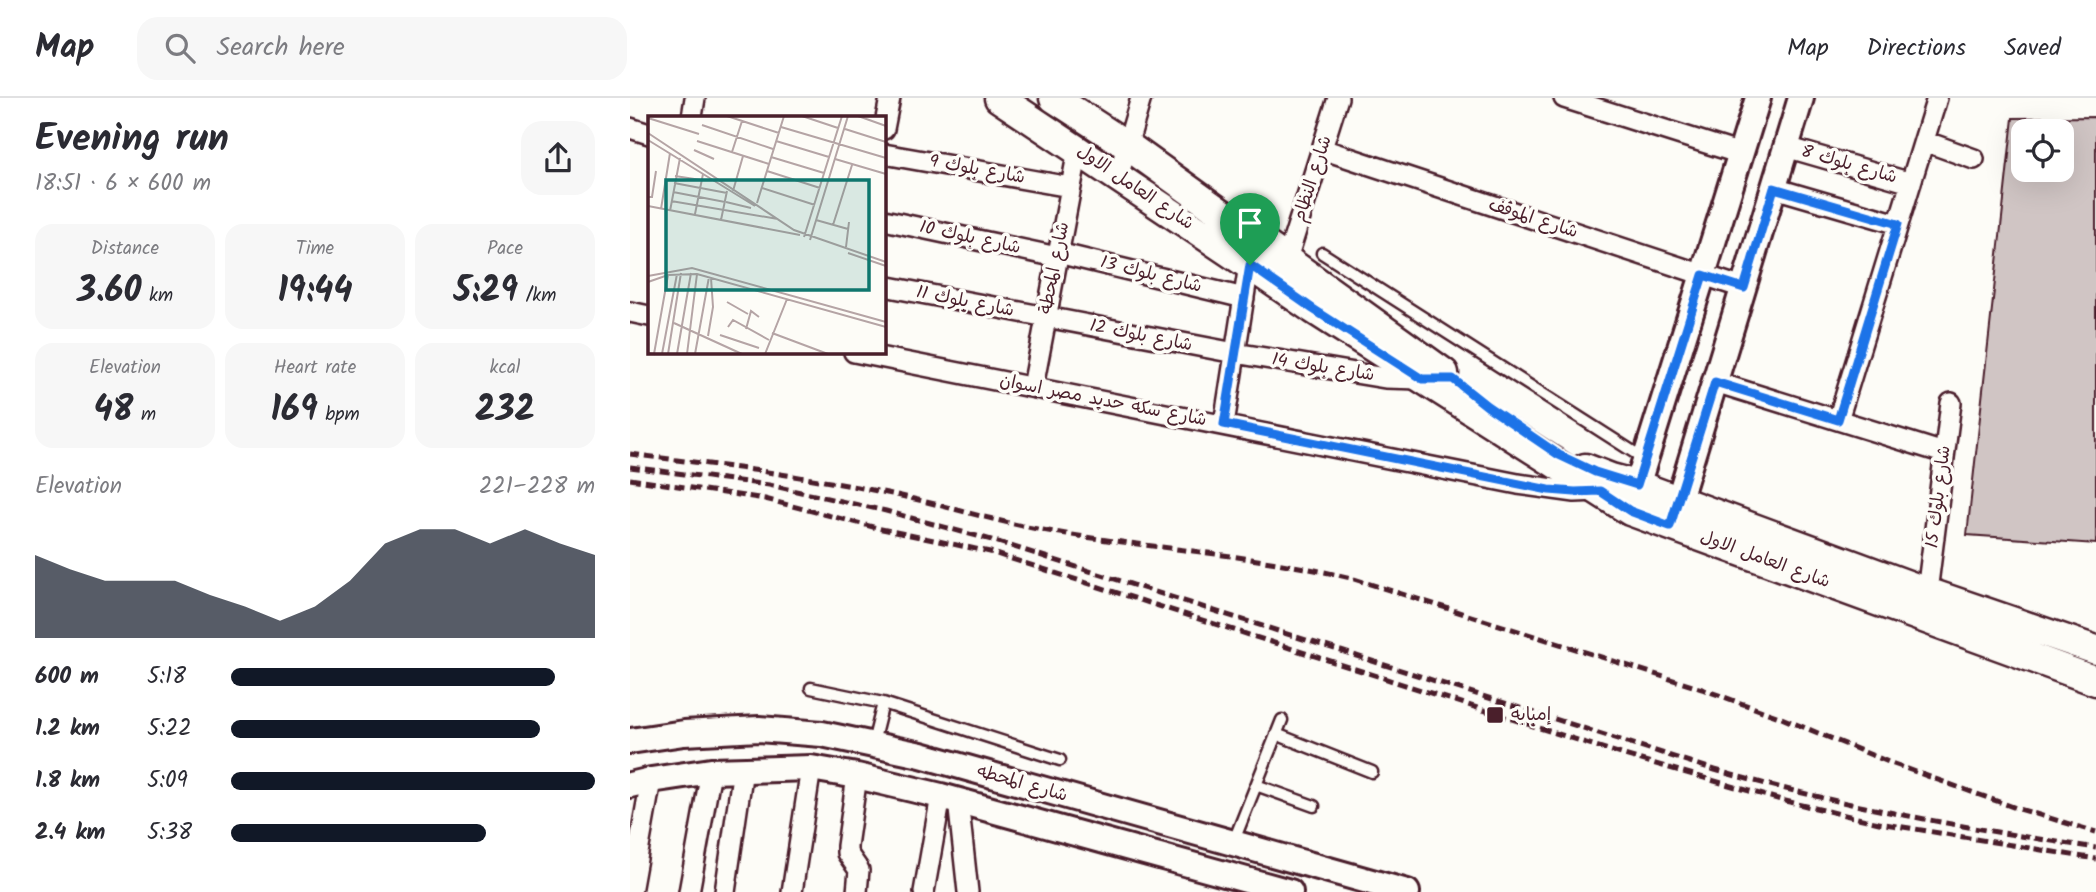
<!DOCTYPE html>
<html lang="en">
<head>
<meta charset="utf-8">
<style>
  :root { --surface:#fff; --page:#f7f7f7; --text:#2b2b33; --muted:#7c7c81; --line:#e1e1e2; --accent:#111827 }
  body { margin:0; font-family:Kalam,"Playpen Sans Arabic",sans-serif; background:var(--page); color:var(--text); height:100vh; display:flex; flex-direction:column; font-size:26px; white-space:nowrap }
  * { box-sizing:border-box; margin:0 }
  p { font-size:23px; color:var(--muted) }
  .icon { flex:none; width:38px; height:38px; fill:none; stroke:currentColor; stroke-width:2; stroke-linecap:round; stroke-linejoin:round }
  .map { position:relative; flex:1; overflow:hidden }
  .side { display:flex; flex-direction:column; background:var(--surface); width:630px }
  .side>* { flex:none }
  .buttons { position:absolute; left:1381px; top:21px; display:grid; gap:14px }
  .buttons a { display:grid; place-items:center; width:63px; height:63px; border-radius:14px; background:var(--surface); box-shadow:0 7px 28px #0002; font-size:35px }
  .pin { position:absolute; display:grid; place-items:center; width:60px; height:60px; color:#fff; margin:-72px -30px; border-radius:50% 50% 50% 0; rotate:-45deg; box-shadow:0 0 7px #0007 }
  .pin .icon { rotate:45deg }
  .round { display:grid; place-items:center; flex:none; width:74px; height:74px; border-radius:21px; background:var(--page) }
  .head { display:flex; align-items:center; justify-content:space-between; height:119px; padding:0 35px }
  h1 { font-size:38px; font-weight:700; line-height:52px }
  .figures { display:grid; grid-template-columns:repeat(3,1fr); gap:10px; height:119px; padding:7px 35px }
  .figures div { display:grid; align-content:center; border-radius:18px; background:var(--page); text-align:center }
  .figures b { font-size:35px; font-weight:700 }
  .figures small { font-size:19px; font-weight:400 }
  .figures p { font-size:19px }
  .chart { height:196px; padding:14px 35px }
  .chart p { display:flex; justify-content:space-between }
  .chart svg { width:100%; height:126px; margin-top:7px; fill:var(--accent); opacity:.7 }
  ul { padding:0 35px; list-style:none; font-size:23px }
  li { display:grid; grid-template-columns:112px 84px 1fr; align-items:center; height:52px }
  li i { height:18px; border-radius:9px; background:var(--accent) }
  header { display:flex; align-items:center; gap:42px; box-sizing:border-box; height:98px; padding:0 35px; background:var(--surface); border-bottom:2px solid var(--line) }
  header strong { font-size:33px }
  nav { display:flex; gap:38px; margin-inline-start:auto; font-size:24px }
  .search { width:490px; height:63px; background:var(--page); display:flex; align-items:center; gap:18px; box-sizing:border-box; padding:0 24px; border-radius:21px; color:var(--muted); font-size:26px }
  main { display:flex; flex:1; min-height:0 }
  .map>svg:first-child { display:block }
</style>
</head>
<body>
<header>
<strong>Map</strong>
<div class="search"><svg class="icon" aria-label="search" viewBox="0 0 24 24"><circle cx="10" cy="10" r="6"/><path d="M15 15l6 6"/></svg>Search here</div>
<nav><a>Map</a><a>Directions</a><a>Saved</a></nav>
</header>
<main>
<section class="side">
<div class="head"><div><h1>Evening run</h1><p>18:51 · 6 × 600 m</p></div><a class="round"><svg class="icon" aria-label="share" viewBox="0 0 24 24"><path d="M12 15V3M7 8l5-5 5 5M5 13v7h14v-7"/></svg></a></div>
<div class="figures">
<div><p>Distance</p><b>3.60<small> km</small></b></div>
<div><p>Time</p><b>19:44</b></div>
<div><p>Pace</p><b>5:29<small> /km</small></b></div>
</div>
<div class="figures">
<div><p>Elevation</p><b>48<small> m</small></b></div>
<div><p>Heart rate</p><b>169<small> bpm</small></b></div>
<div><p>kcal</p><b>232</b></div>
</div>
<div class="chart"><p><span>Elevation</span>221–228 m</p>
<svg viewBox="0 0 160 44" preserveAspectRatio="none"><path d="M0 44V15L10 20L20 24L30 24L40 24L50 29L60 33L70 38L80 33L90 24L100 11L110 6L120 6L130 11L140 6L150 11L160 15V44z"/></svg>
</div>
<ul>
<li><b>600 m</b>5:18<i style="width:89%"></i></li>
<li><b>1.2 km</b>5:22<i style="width:85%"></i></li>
<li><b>1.8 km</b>5:09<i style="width:100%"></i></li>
<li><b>2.4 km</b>5:38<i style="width:70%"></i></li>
</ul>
</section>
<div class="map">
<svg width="1466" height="794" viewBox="0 0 1466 794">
  <rect width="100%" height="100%" fill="#fdfcf7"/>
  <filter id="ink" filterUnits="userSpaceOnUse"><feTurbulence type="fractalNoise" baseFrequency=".0143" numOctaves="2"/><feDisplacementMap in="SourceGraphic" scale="14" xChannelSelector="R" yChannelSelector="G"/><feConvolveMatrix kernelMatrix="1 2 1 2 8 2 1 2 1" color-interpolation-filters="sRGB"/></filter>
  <g filter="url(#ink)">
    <path fill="#d0c5c4" stroke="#4a1f2b" stroke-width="2" fill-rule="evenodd" d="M1466,19V446L1337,437L1383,20ZM1393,33H1432V72H1393Z"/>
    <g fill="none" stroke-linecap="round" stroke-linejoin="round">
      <defs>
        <path id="service" d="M692,155L1013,360
          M181,590L253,605L430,662
          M646,636L742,674
          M243,645L253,605
          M626,687L684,708
          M603,745L652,622"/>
        <path id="minor" d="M934,0L1111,56
          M62,19L65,0
          M0,30L19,36
          M254,31L260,0
          M1294,43L1344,61
          M1156,49L1281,85
          M692,51L1113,190
          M254,56L440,89
          M488,79L511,0
          M1144,90L1268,126
          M254,122L427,159
          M428,155L614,200
          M657,161L708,0
          M254,188L605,255L755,280L790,281
          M0,214L19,218
          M224,254L888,386L945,394L969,393
          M1085,284L1314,355
          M403,289L448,52
          M1208,322L1307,0
          M594,326L619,167
          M1297,494L1321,305
          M227,678L217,748V755L229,772L227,794
          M328,702L338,794
          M1,794L21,682
          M59,794L81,673
          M95,794L113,671
          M162,794L181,670
          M294,794L311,698"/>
        <path id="tertiary" d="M1002,404L1128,0
          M1043,421L1171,0
          M0,643L54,635L129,631L192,636L291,657L777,794
          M0,687L21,682L81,673L181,670L227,678L311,698L660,794"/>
        <path id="secondary" d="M369,0L619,167L683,211L1000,413L1466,583
          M424,0L498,48L814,275
          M955,370L981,380L1007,387L1297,494L1466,552"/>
      </defs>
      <use href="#service" stroke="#4a1f2b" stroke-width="15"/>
      <use href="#minor" stroke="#4a1f2b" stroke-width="24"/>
      <use href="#tertiary" stroke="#4a1f2b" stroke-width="30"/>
      <use href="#secondary" stroke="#4a1f2b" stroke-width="33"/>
      <use href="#service" stroke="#fdfcf7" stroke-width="10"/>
      <use href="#minor" stroke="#fdfcf7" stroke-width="19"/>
      <use href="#tertiary" stroke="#fdfcf7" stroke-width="24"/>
      <use href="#secondary" stroke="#fdfcf7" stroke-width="28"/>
      <path stroke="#4a1f2b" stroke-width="5" stroke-dasharray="10 5" stroke-linecap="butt" d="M0,356C86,367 172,377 257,395C307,405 356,421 407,431C511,450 618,455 721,480L1072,591L1149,619L1261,665L1386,710L1466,734
        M0,369L139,387L256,413L365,443L1085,672C1210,708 1337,730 1466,750
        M0,381L135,401L247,430L360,454L994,657L1151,702L1249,725L1466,761"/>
    </g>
  </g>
  <g fill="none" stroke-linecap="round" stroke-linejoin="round" filter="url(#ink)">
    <defs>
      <path id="route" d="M1144,90L1268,126L1208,322L1085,284L1040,428L1000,413L970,393L945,394L919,392L594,326L620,167L683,211L792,281H823L857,308L929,357L965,374L1007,387L1073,177L1114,190Z"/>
    </defs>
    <use href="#route" stroke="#fff" stroke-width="14"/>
    <use href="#route" stroke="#1a73e8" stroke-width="9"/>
  </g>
  <rect fill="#4a1f2b" stroke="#fdfcf7" stroke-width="2.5" x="856" y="608" width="18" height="18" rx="3.5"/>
  <g text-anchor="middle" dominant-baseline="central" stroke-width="7" stroke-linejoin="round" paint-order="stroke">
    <g font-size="18" fill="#4a1f2b" stroke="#fdfcf7">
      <text transform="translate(1219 67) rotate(16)">شارع بلوك 8</text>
      <text transform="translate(347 72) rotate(10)">شارع بلوك 9</text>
      <text transform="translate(683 81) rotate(-72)">شارع النظام</text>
      <text transform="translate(505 90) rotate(34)">شارع العامل الاول</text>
      <text transform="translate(903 121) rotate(18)">شارع الموقف</text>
      <text transform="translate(340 140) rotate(12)">شارع بلوك 10</text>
      <text transform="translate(425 170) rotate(-79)">شارع المحطة</text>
      <text transform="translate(521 177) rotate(14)">شارع بلوك 13</text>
      <text transform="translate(335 204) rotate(11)">شارع بلوك 11</text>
      <text transform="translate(511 238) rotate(11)">شارع بلوك 12</text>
      <text transform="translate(693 270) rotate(9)">شارع بلوك 14</text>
      <text transform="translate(473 303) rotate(11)">شارع سكه حديد مصر اسوان</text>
      <text transform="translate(1309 399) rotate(-83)">شارع بلوك 15</text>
      <text transform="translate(1135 462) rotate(20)">شارع العامل الاول</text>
      <text transform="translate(392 686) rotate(16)">شارع المحطه</text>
    </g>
    <g font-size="18" fill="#4a1f2b" stroke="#fdfcf7" text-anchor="start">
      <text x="881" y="617">إمبابه</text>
    </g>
  </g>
  <g transform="translate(18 18)">
    <rect width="238" height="238" fill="#fdfcf7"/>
    <path fill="none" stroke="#b5a4a5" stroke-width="2" d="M79,0L131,17M154,0L190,12M210,0L238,10M0,2L51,18M54,9L125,33M133,11L238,42M197,13L238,26M0,17L146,114L238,146M0,24L107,90M49,25L121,48M128,25L181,41M46,34L66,43M84,36L94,5M123,41L176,57M187,43L238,58M119,55L172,72M27,60L53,64M26,67L79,77M114,72L167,89M85,75L95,40M25,76L77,86M0,81H4L8,55M23,85L130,103M78,86L103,92M109,87L136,0M0,90L152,119M13,93L22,37M22,95L32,42M47,98L55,58M73,104L79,75M168,104L200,113M185,109L204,49M156,121L194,0M162,124L200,0M198,131L201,106M200,137L238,150M0,160L44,152L238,206M0,166L20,159L49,158L238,211M79,186L100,198M26,207L94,238M80,211L85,204L121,224M98,213L103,195L111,201M124,217L180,238M72,219L111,232M60,220L65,191L63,162M0,237L6,238L20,159M14,238L29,158M20,238L33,157M29,238L43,157M39,238L49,158M47,238L61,161M117,238L139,183"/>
    <path fill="#0f766e" fill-opacity="0.15" stroke="#0f766e" stroke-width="3.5" d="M18,64H221V174H18Z"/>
    <rect width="238" height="238" fill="none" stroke="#4a1f2b" stroke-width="3.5"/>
  </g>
</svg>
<div class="buttons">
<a><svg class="icon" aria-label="locate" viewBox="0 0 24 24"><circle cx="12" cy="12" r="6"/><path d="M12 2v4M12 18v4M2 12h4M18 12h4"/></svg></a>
</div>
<div class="pin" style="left:620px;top:167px;background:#1e9e55"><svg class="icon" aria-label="arrive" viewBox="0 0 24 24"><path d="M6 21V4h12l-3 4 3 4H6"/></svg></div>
</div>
</main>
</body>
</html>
